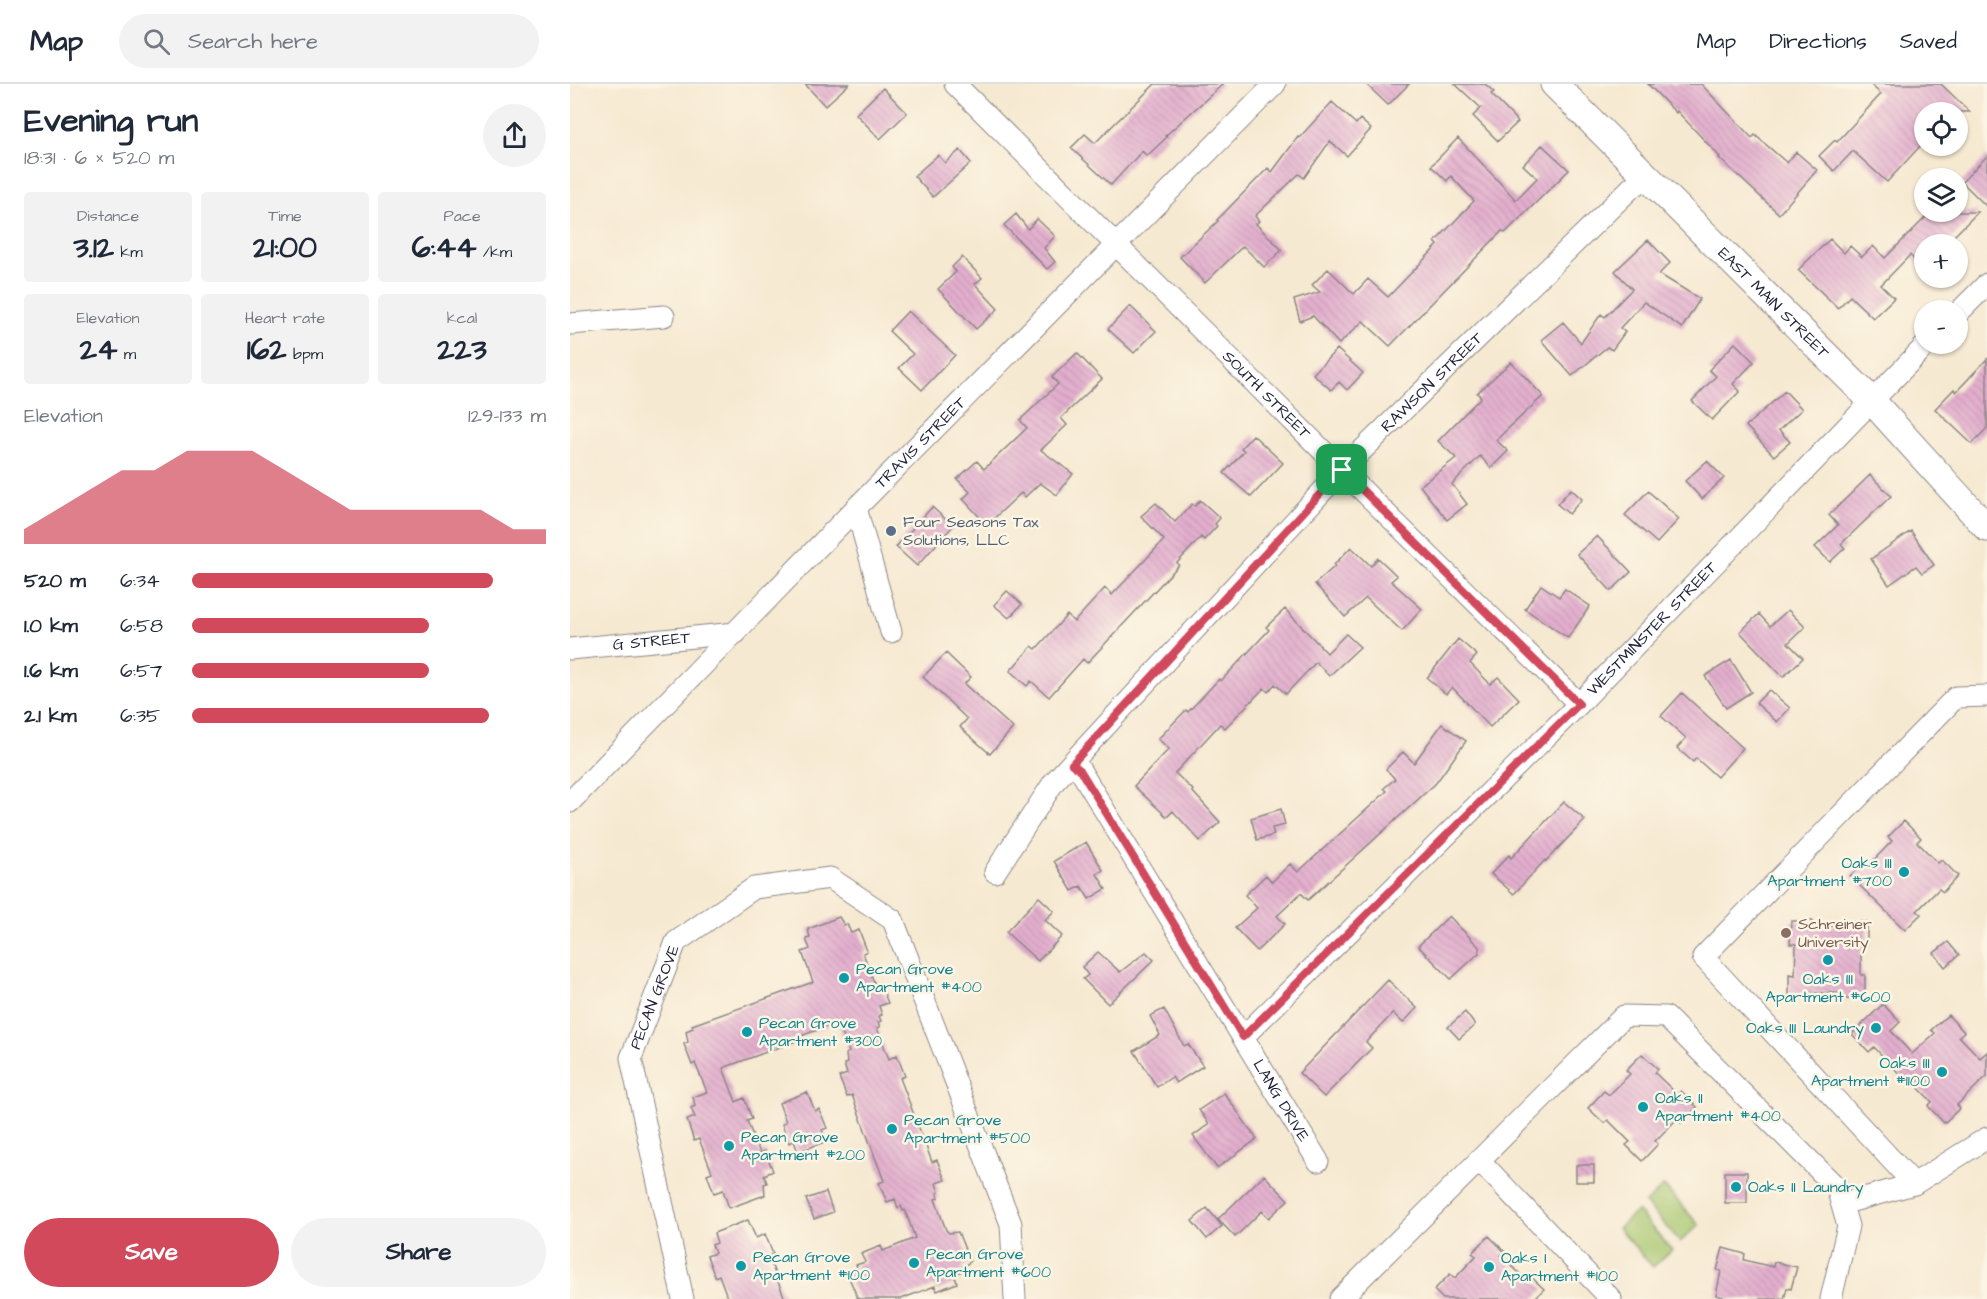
<!DOCTYPE html>
<html lang="en">
<head>
<meta charset="utf-8">
<style>
  :root { --surface:#fff; --page:#f2f2f3; --text:#1f2937; --muted:#747a83; --line:#e0e1e3; --accent:#d1495b }
  body { margin:0; font-family:"Architects Daughter",sans-serif; background:var(--page); color:var(--text); height:100vh; display:flex; flex-direction:column; font-size:22px; white-space:nowrap }
  * { box-sizing:border-box; margin:0 }
  p { font-size:20px; color:var(--muted) }
  .icon { flex:none; width:33px; height:33px; fill:none; stroke:currentColor; stroke-width:2; stroke-linecap:round; stroke-linejoin:round }
  .map { position:relative; flex:1; overflow:hidden }
  .panel { display:flex; flex-direction:column; background:var(--surface); width:570px }
  .panel>* { flex:none }
  .fabs { position:absolute; left:1344px; top:18px; display:grid; gap:12px }
  .fabs a { display:grid; place-items:center; width:54px; height:54px; border-radius:50%; background:var(--surface); box-shadow:0 2px 4px #0004; font-size:30px }
  .pin { position:absolute; display:grid; place-items:center; width:51px; height:51px; color:#fff; margin:-26px; border-radius:12px; box-shadow:0 3px 9px #0006 }
  .round { display:grid; place-items:center; flex:none; width:63px; height:63px; border-radius:32px; background:var(--page) }
  .summary { display:flex; align-items:center; justify-content:space-between; height:102px; padding:0 24px }
  h1 { font-size:33px; font-weight:700; line-height:45px }
  .metrics { display:grid; grid-template-columns:repeat(3,1fr); gap:9px; height:102px; padding:6px 24px }
  .metrics div { display:grid; align-content:center; border-radius:6px; background:var(--page); text-align:center }
  .metrics b { font-size:30px; font-weight:700 }
  .metrics small { font-size:16px; font-weight:400 }
  .metrics p { font-size:16px }
  .chart { height:168px; padding:12px 24px }
  .chart p { display:flex; justify-content:space-between }
  .chart svg { width:100%; height:108px; margin-top:6px; fill:var(--accent); opacity:.7 }
  .cta { display:flex; gap:12px; margin-top:auto; padding:12px 24px }
  .cta a { flex:1; height:69px; border-radius:36px; background:var(--accent); color:#fff; font-size:24px; font-weight:700; line-height:69px; text-align:center }
  .cta a+a { background:var(--page); color:var(--text) }
  ul { padding:0 24px; list-style:none; font-size:20px }
  li { display:grid; grid-template-columns:96px 72px 1fr; align-items:center; height:45px }
  li i { height:15px; border-radius:8px; background:var(--accent) }
  header { display:flex; align-items:center; gap:36px; box-sizing:border-box; height:84px; padding:0 30px; background:var(--surface); border-bottom:2px solid var(--line) }
  header strong { font-size:28px }
  nav { display:flex; gap:33px; margin-inline-start:auto; font-size:21px }
  .search { width:420px; height:54px; background:var(--page); display:flex; align-items:center; gap:15px; box-sizing:border-box; padding:0 21px; border-radius:33px; color:var(--muted); font-size:22px }
  main { display:flex; flex:1; min-height:0 }
  .map>svg:first-child { display:block }
</style>
</head>
<body>
<header>
<strong>Map</strong>
<div class="search"><svg class="icon" aria-label="search" viewBox="0 0 24 24"><circle cx="10" cy="10" r="6"/><path d="M15 15l6 6"/></svg>Search here</div>
<nav><a>Map</a><a>Directions</a><a>Saved</a></nav>
</header>
<main>
<section class="panel">
<div class="summary"><div><h1>Evening run</h1><p>18:31 · 6 × 520 m</p></div><a class="round"><svg class="icon" aria-label="share" viewBox="0 0 24 24"><path d="M12 15V3M7 8l5-5 5 5M5 13v7h14v-7"/></svg></a></div>
<div class="metrics">
<div><p>Distance</p><b>3.12<small> km</small></b></div>
<div><p>Time</p><b>21:00</b></div>
<div><p>Pace</p><b>6:44<small> /km</small></b></div>
</div>
<div class="metrics">
<div><p>Elevation</p><b>24<small> m</small></b></div>
<div><p>Heart rate</p><b>162<small> bpm</small></b></div>
<div><p>kcal</p><b>223</b></div>
</div>
<div class="chart"><p><span>Elevation</span>129–133 m</p>
<svg viewBox="0 0 160 44" preserveAspectRatio="none"><path d="M0 44V38L10 30L20 22L30 14L40 14L50 6L60 6L70 6L80 14L90 22L100 30L110 30L120 30L130 30L140 30L150 38L160 38V44z"/></svg>
</div>
<ul>
<li><b>520 m</b>6:34<i style="width:85%"></i></li>
<li><b>1.0 km</b>6:58<i style="width:67%"></i></li>
<li><b>1.6 km</b>6:57<i style="width:67%"></i></li>
<li><b>2.1 km</b>6:35<i style="width:84%"></i></li>
</ul>
<div class="cta"><a>Save</a><a>Share</a></div>
</section>
<div class="map">
<svg width="1417" height="1215" viewBox="0 0 1417 1215">
  <defs>
    <pattern id="building-back-hatch" width="6" height="6" patternUnits="userSpaceOnUse" patternTransform="scale(1.5)"><rect width="6" height="6" fill="#e3afce"/><path d="M-1 5l2 2M0 0l6 6M5-1l2 2" fill="none" stroke="#c296b2"/></pattern>
  </defs>
  <rect width="100%" height="100%" fill="#fcf5e5"/>
  <filter id="ink" filterUnits="userSpaceOnUse"><feTurbulence type="fractalNoise" baseFrequency=".0167" numOctaves="2"/><feDisplacementMap in="SourceGraphic" scale="12" xChannelSelector="R" yChannelSelector="G"/><feConvolveMatrix kernelMatrix="1 2 1 2 8 2 1 2 1" color-interpolation-filters="sRGB"/></filter>
  <filter id="wash" filterUnits="userSpaceOnUse"><feTurbulence type="fractalNoise" baseFrequency=".008" numOctaves="4" result="noise"/><feDisplacementMap in="SourceGraphic" scale="24" xChannelSelector="R" yChannelSelector="G"/><feGaussianBlur stdDeviation="1.35" result="paint"/><feColorMatrix in="noise" values="0 0 0 0 0 0 0 0 0 0 0 0 0 0 0 0 0 1.4 0 .05"/><feComposite in="paint" operator="in"/></filter>
  <g filter="url(#wash)">
    <rect width="100%" height="100%" fill="#f6e9d1"/>
    <path fill="#a7c66e" stroke="#647454" stroke-width="1.5" d="M1094,1102L1129,1141L1110,1158L1075,1119Z
      M1067,1127L1102,1166L1083,1183L1048,1144Z"/>
    <g id="blocks">
      <path fill="url(#building-back-hatch)" d="M235,0H279L255,22Z
        M585,0H653L595,52L597,53L577,72L572,67L541,101L501,64L515,50L525,59Z
        M796,0H839L818,21Z
        M885,0H915L924,8L921,10L948,38L928,57L903,32L911,24Z
        M1078,0H1131L1182,54L1185,51L1217,79L1226,68L1247,86L1209,130L1149,74L1150,73L1107,27L1106,29Z
        M1300,0H1371L1400,28H1354V58L1317,98L1283,67L1264,87L1249,72L1265,56L1267,58L1311,10Z
        M313,4L337,29L310,55L286,30Z
        M762,18L786,40L790,35L801,45L777,72L760,57L734,94L729,90L685,132L689,137L686,140L712,166L694,183L673,162L635,199L610,173L648,137L647,136L698,84L702,88L728,53L729,54Z
        M888,54L946,116L967,94L953,81L972,61L999,86L935,149L932,147L820,262L793,237L769,260L743,232L730,237L724,216L750,208L742,201L758,185L784,210L798,195L818,213L868,161L865,158L904,117L881,92L877,97L861,82Z
        M390,66L401,79L363,113L344,92L368,71L375,79Z
        M1417,72V123L1392,98Z
        M1361,128H1408L1376,160H1354V186L1340,171L1311,201L1324,214L1303,234L1280,212L1268,224L1228,186L1260,155L1274,169L1280,162L1292,173L1303,162L1315,174Z
        M446,130L458,145L467,135L485,152L474,164L485,178L477,185L434,141Z
        M1078,156L1100,179L1089,190L1130,215L1112,244L1074,218L1050,244L1055,248L1042,266L1037,263L1002,292L971,256L993,238L1011,259L1031,230L1035,233L1062,205L1045,187Z
        M392,173L412,194L405,200L428,225L406,245L368,205L386,188L382,183Z
        M560,222L586,247L564,269L538,245Z
        M338,227L385,271L352,306L329,284L343,270L319,247Z
        M1165,259L1184,278L1163,300L1170,307L1142,336L1122,317L1146,292L1139,286Z
        M767,265L793,289L777,306L769,298L761,306L743,290Z
        M507,269L532,295L491,334L497,341L471,366L503,390L487,411L470,399L455,413L451,409L417,441L393,415L400,408L387,395L407,377L414,385L457,344L450,336L488,300L482,293Z
        M1417,275V344L1402,360L1365,325L1384,305L1386,308Z
        M941,278L973,312L926,356L938,367L921,384L910,372L882,400L897,420L877,436L850,402L886,374L868,357L911,313L907,309Z
        M1215,307L1232,325L1209,346L1220,358L1204,372L1176,342Z
        M683,351L713,379L681,413L654,389L674,367L671,364Z
        M1137,377L1154,394L1132,415L1115,397Z
        M1300,391L1321,412L1271,460L1275,464L1260,478L1245,463L1268,441L1259,431Z
        M1001,405L1012,415L999,430L987,420Z
        M1078,407L1109,435L1087,459L1055,431Z
        M630,416L650,434L645,440L647,442L634,456L631,453L607,479L609,481L517,579L513,575L479,613L461,597L457,602L440,587L462,562L466,565L497,531L504,538L535,504L542,511L594,456L571,432L586,419L605,438L622,420L625,422Z
        M362,423L383,442L347,482L326,463Z
        M1341,447L1364,481L1352,489L1346,482L1319,501L1301,475Z
        M1027,452L1061,488L1041,507L1007,470Z
        M781,463L801,482L808,474L827,492L821,497L852,525L832,547L796,514L775,533L745,500L765,482L764,481Z
        M971,501L989,513L995,505L1020,522L998,554L955,525Z
        M437,507L452,520L439,534L424,521Z
        M715,525L757,569L776,550L790,563L759,592L746,578L716,610L705,600L698,608L694,604L655,644L650,640L605,689L623,706L622,707L650,738L630,757L603,727L597,733L564,702L599,665L588,655L616,626L618,628L649,595L651,597L699,546L696,543Z
        M1218,526L1235,543L1218,559L1233,574L1213,593L1170,548L1189,530L1200,542Z
        M888,555L907,571L900,579L920,600L928,593L949,615L920,643L882,603L876,610L857,594Z
        M376,569L401,593L394,600L443,644L420,670L390,643L397,635L353,593Z
        M1161,576L1181,608L1156,624L1135,592Z
        M1199,606L1220,624L1207,638L1186,619Z
        M1112,609L1173,664L1147,693L1126,674L1123,678L1107,664L1116,654L1091,632Z
        M872,640L896,657L866,699L738,816L731,809L707,832L715,840L687,867L665,844L687,824L675,811L696,791L702,798L720,780L728,788L817,707L814,704L825,695L816,685L833,668L844,679Z
        M994,718L1015,736L976,777L975,776L944,810L921,790L939,771L941,774Z
        M711,725L715,741L702,744L704,751L687,756L681,734Z
        M1334,737L1351,754L1347,758L1368,779L1372,776L1388,792L1373,808L1369,805L1347,827L1351,830L1335,846L1280,792L1296,776L1300,780L1322,757L1318,753Z
        M516,758L533,786L527,790L536,805L519,815L511,802L502,807L484,777Z
        M469,813L484,827L475,836L492,852L468,877L436,848Z
        M879,832L909,863V869L881,895L848,862Z
        M269,833L274,841L277,840L281,849L289,846L297,867L293,869L305,901L310,899L318,919L309,922L312,931L309,932L311,937L308,938L310,943L307,944L319,975L327,971L335,992L330,994L362,1078L367,1076L375,1096L366,1099L369,1108L367,1109L368,1114L365,1115L376,1146L379,1149L388,1148L400,1178L392,1183L393,1187L384,1190L387,1199L367,1207L365,1202L331,1215H288L278,1191L287,1184L286,1181L295,1178L291,1170L311,1162L313,1167L345,1154L335,1126L333,1127L331,1122L328,1124L325,1115L317,1118L309,1099L314,1097L282,1011L277,1013L269,993L277,990L274,980L277,979L276,970L279,968L268,938L231,952L232,955L153,984L166,1018L174,1014L182,1035L177,1037L190,1069L195,1067L203,1087L194,1091L197,1099L194,1100L195,1111L159,1124L153,1106L144,1109L137,1090L142,1088L129,1055L124,1057L117,1036L125,1033L121,1024L125,1022L123,1013L137,1008L125,979L122,981L114,960L118,958L116,947L123,944L122,941L243,898L232,868L240,865L236,855L240,854L238,845Z
        M1221,837H1243V842H1275V838H1297V861H1291V891H1295V915H1272L1273,909H1242L1241,914H1219V890L1225,891L1226,860H1220Z
        M1378,858L1389,871L1375,883L1364,869Z
        M528,868L550,888L576,868L584,876L538,920L513,895L518,891L512,883Z
        M818,896L847,924L833,939L823,929L796,958L802,964L754,1013L729,989Z
        M1313,920L1330,938L1321,947L1342,970L1365,949L1361,946L1378,931L1394,948L1389,952L1410,974L1417,968V992L1387,1021L1390,1024L1374,1039L1358,1022L1362,1018L1341,996L1338,999L1304,963L1299,968L1282,950Z
        M594,925L614,962L618,960L633,982L606,999L602,993L587,1003L564,967L590,951L580,932Z
        M895,928L905,941L889,955L878,943Z
        M1072,970L1088,985L1085,989L1108,1011L1111,1007L1127,1023L1111,1039L1107,1035L1085,1057L1088,1060L1072,1077L1056,1061L1060,1058L1038,1036L1034,1039L1018,1024L1034,1007L1039,1011L1060,990L1056,986Z
        M237,1008L245,1027L249,1025L257,1044L252,1046L257,1057L228,1068L224,1057L219,1059L212,1040L216,1038L209,1019Z
        M654,1009L687,1055L647,1084L623,1052L639,1040L629,1026Z
        M1006,1081H1024V1098H1006Z
        M1155,1088H1177V1119H1155Z
        M694,1091L718,1116L699,1134L692,1127L665,1153L648,1135Z
        M256,1108L263,1128L244,1135L236,1115Z
        M637,1124L652,1142L637,1155L622,1137Z
        M178,1136L186,1154L195,1150L203,1170L198,1172L215,1215H158L149,1191L145,1193L137,1172L145,1169L142,1161L147,1159L144,1149Z
        M919,1152L935,1168L931,1171L954,1194L958,1190L974,1205L964,1215H873L864,1206L880,1190L885,1194L906,1172L902,1169Z
        M1153,1164L1175,1170L1174,1176L1203,1183L1204,1178L1227,1183L1221,1205L1217,1204L1214,1215H1153V1213L1146,1211L1151,1187L1147,1186Z"/>
    </g>
  </g>
  <g filter="url(#ink)">
    <use href="#blocks" fill-opacity="0" stroke="#8c8686" stroke-width="1.5"/>
    <g fill="none" stroke-linecap="round" stroke-linejoin="round">
      <defs>
        <g id="minor">
          <path id="s1" d="M385,0L772,386L1009,620"/>
          <path d="M1388,229L1417,200"/>
          <path d="M0,240L94,232"/>
          <path d="M286,424L321,548"/>
          <path id="s2" d="M0,565L166,549"/>
          <path id="s3" d="M503,680L510,686L748,1077"/>
          <path id="s4" d="M0,718L286,424L705,0"/>
          <path id="s5" d="M425,788L484,698L772,386L1062,103L1078,93"/>
          <path id="s6" d="M673,953L1009,620L1357,260"/>
          <path d="M909,1076L1041,1215"/>
          <path d="M1344,1100L1133,873L1386,613L1417,612"/>
          <path d="M1272,1120L1344,1100L1417,1054"/>
          <path id="s7" d="M113,1215L61,974L106,858L184,804L260,794L323,836L441,1140L445,1215"/>
          <path d="M770,1215L1054,932L1096,933L1267,1104L1278,1142L1261,1215"/>
        </g>
        <g id="tertiary">
          <path id="s8" d="M984,0L1301,316L1417,444"/>
        </g>
      </defs>
      <use href="#minor" stroke="#8c8686" stroke-width="23"/>
      <use href="#tertiary" stroke="#8c8686" stroke-width="29"/>
      <use href="#minor" stroke="#fff" stroke-width="21"/>
      <use href="#tertiary" stroke="#fff" stroke-width="27"/>
    </g>
  </g>
  <g fill="none" stroke-linecap="round" stroke-linejoin="round" filter="url(#ink)">
    <defs>
      <path id="route" d="M772,386L1009,620L673,953L510,686L502,680Z"/>
    </defs>
    <use href="#route" stroke="#fff" stroke-width="12"/>
    <use href="#route" stroke="#d1495b" stroke-width="8"/>
  </g>
  <circle fill="#5c6f8a" stroke="#fcf5e5" stroke-width="2" cx="321" cy="447" r="6"/>
  <g fill="#0f9aa8" stroke="#fcf5e5" stroke-width="2">
    <circle cx="1334" cy="788" r="6"/>
    <circle cx="1258" cy="876" r="6"/>
    <circle cx="274" cy="894" r="6"/>
    <circle cx="1306" cy="944" r="6"/>
    <circle cx="177" cy="948" r="6"/>
    <circle cx="1372" cy="988" r="6"/>
    <circle cx="1073" cy="1023" r="6"/>
    <circle cx="322" cy="1045" r="6"/>
    <circle cx="159" cy="1062" r="6"/>
    <circle cx="1166" cy="1103" r="6"/>
    <circle cx="344" cy="1179" r="6"/>
    <circle cx="171" cy="1182" r="6"/>
    <circle cx="919" cy="1183" r="6"/>
  </g>
  <circle fill="#8d6e63" stroke="#fcf5e5" stroke-width="2" cx="1216" cy="849" r="6"/>
  <g text-anchor="middle" dominant-baseline="central" stroke-width="5" stroke-linejoin="round" paint-order="stroke">
    <g font-size="16" fill="#22223b" stroke="#fcf5e5">
      <text stroke="none"><textPath href="#s8" startOffset="310">EAST MAIN STREET</textPath></text>
      <text stroke="none"><textPath href="#s5" startOffset="658">RAWSON STREET</textPath></text>
      <text stroke="none"><textPath href="#s1" startOffset="440">SOUTH STREET</textPath></text>
      <text stroke="none"><textPath href="#s4" startOffset="502">TRAVIS STREET</textPath></text>
      <text stroke="none"><textPath href="#s6" startOffset="578">WESTMINSTER STREET</textPath></text>
      <text stroke="none"><textPath href="#s2" startOffset="82">G STREET</textPath></text>
      <text stroke="none"><textPath href="#s7" startOffset="312">PECAN GROVE</textPath></text>
      <text stroke="none"><textPath href="#s3" startOffset="396">LANG DRIVE</textPath></text>
    </g>
    <g font-size="16" fill="#4e5e75" stroke="#fcf5e5" text-anchor="start">
      <text x="333" y="438">Four Seasons Tax<tspan x="333" dy="18">Solutions, LLC</tspan></text>
    </g>
    <g font-size="16" fill="#0d838f" stroke="#fcf5e5" text-anchor="start">
      <text x="1322" y="779" text-anchor="end">Oaks III<tspan x="1322" dy="18">Apartment #700</tspan></text>
      <text x="286" y="885">Pecan Grove<tspan x="286" dy="18">Apartment #400</tspan></text>
      <text x="1258" y="895" text-anchor="middle">Oaks III<tspan x="1258" dy="18">Apartment #600</tspan></text>
      <text x="189" y="939">Pecan Grove<tspan x="189" dy="18">Apartment #300</tspan></text>
      <text x="1294" y="944" text-anchor="end">Oaks III Laundry</text>
      <text x="1360" y="979" text-anchor="end">Oaks III<tspan x="1360" dy="18">Apartment #1100</tspan></text>
      <text x="1085" y="1014">Oaks II<tspan x="1085" dy="18">Apartment #400</tspan></text>
      <text x="334" y="1036">Pecan Grove<tspan x="334" dy="18">Apartment #500</tspan></text>
      <text x="171" y="1053">Pecan Grove<tspan x="171" dy="18">Apartment #200</tspan></text>
      <text x="1178" y="1103">Oaks II Laundry</text>
      <text x="356" y="1170">Pecan Grove<tspan x="356" dy="18">Apartment #600</tspan></text>
      <text x="183" y="1173">Pecan Grove<tspan x="183" dy="18">Apartment #100</tspan></text>
      <text x="931" y="1174">Oaks I<tspan x="931" dy="18">Apartment #100</tspan></text>
    </g>
    <g font-size="16" fill="#785e54" stroke="#fcf5e5" text-anchor="start">
      <text x="1228" y="840">Schreiner<tspan x="1228" dy="18">University</tspan></text>
    </g>
  </g>
</svg>
<div class="fabs">
<a><svg class="icon" aria-label="locate" viewBox="0 0 24 24"><circle cx="12" cy="12" r="6"/><path d="M12 2v4M12 18v4M2 12h4M18 12h4"/></svg></a>
<a><svg class="icon" aria-label="layers" viewBox="0 0 24 24"><path d="M12 4l9 5-9 5-9-5zM3 14l9 5 9-5"/></svg></a>
<a>+</a>
<a>−</a>
</div>
<div class="pin" style="left:772px;top:386px;background:#1e9e55"><svg class="icon" aria-label="arrive" viewBox="0 0 24 24"><path d="M6 21V4h12l-3 4 3 4H6"/></svg></div>
</div>
</main>
</body>
</html>
